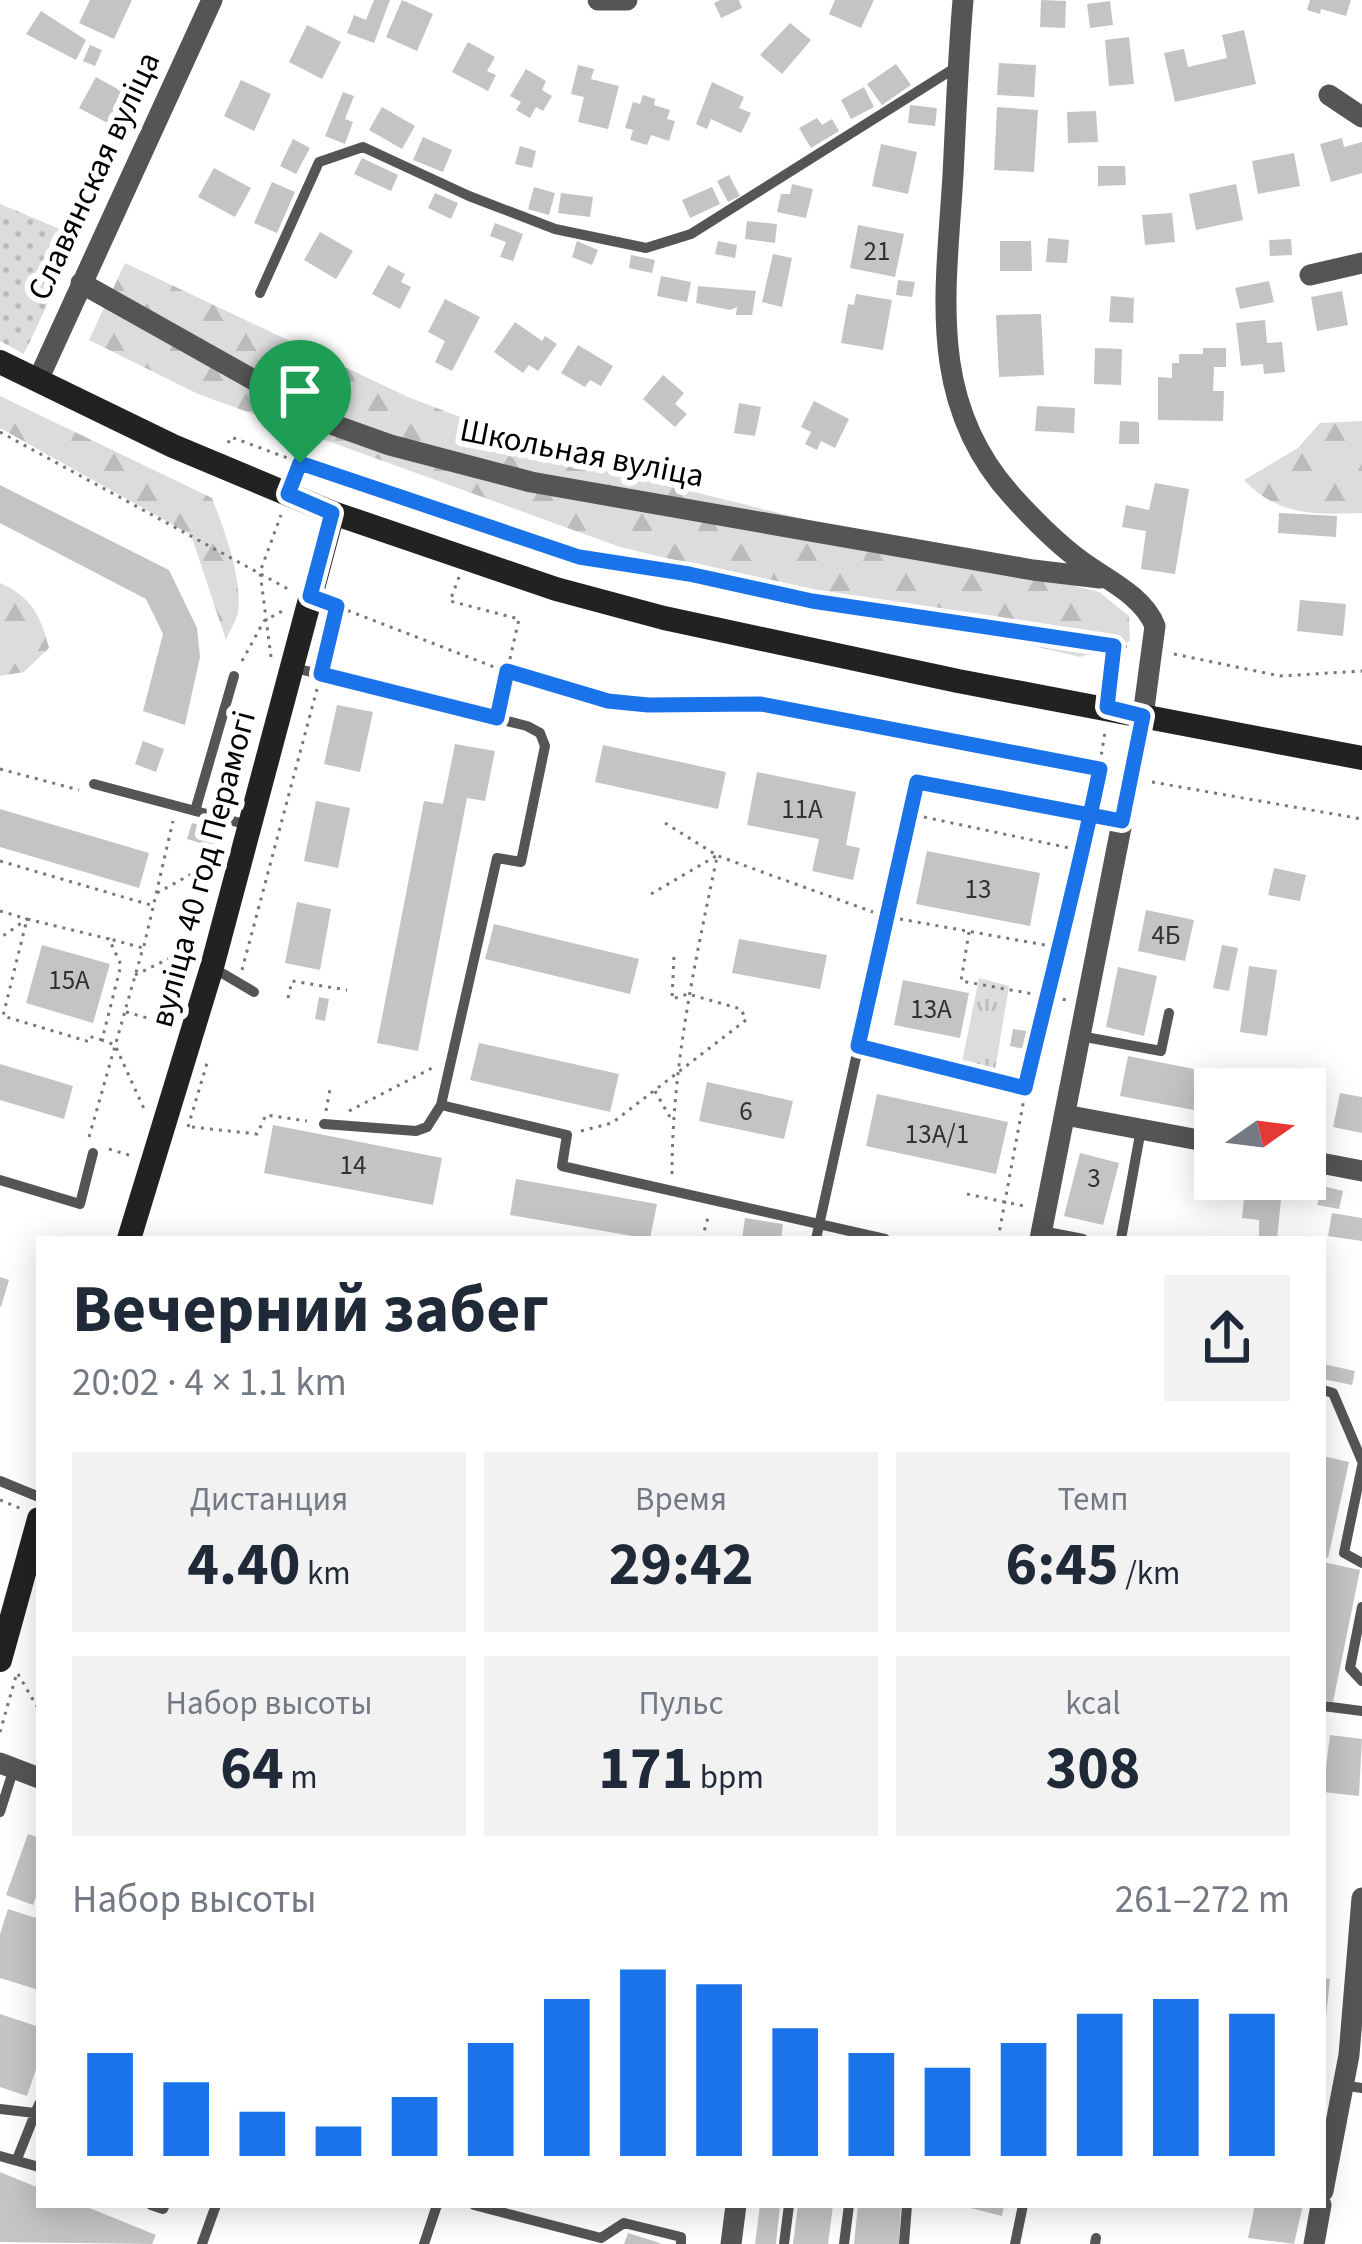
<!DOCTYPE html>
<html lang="ru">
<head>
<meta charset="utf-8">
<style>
  :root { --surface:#fff; --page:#f2f2f3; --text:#1f2937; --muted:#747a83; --accent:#1a73e8 }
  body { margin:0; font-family:"Source Sans 3",sans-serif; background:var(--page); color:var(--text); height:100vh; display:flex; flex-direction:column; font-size:45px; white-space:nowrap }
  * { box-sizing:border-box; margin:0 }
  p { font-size:39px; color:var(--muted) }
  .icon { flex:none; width:66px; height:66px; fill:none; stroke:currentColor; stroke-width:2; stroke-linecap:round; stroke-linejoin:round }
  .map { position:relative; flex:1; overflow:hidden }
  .drawer { position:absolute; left:36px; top:1236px; width:1290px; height:972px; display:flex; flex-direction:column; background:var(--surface); border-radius:0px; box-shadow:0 6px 30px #0003 }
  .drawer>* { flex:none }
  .needle { width:78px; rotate:76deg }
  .fabs { position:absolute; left:1194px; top:1068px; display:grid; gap:24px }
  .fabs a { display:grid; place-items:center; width:132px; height:132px; border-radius:0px; background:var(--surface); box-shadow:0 6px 30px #0003; font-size:60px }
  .pin { position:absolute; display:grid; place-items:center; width:102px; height:102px; color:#fff; margin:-123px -51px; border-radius:50% 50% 50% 0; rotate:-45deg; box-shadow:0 0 12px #0007 }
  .pin .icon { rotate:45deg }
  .round { display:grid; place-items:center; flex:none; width:126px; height:126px; border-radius:0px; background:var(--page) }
  .headline { display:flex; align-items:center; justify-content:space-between; height:204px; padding:0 36px }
  h1 { font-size:66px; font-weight:700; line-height:90px }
  .stats { display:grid; grid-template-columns:repeat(3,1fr); gap:18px; height:204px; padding:12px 36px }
  .stats div { display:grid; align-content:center; border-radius:0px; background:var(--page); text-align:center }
  .stats b { font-size:60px; font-weight:700 }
  .stats small { font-size:33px; font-weight:400 }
  .stats p { font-size:33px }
  .chart { height:336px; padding:24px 36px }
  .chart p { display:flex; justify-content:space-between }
  .chart svg { width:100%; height:216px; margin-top:12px; stroke:var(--accent); stroke-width:6 }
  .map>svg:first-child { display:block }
</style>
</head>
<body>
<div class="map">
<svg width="1362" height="2244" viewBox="0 0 1362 2244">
  <defs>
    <pattern id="grass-dots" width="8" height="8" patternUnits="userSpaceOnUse" patternTransform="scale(3)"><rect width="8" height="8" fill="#dcdcdc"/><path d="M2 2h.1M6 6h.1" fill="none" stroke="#bbb" stroke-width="1.8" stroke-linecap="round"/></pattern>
    <pattern id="forest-firs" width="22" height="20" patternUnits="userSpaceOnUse" patternTransform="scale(3)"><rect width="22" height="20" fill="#dcdcdc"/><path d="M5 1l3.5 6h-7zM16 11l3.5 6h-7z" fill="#bbb"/></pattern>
    <pattern id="park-tufts" width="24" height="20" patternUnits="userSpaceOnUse" patternTransform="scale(3)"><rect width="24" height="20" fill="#dcdcdc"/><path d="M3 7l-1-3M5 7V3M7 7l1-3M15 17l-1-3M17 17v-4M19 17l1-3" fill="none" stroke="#bbb"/></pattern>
  </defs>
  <rect width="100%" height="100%" fill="#fff"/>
  <path fill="url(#grass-dots)" d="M0,204L79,237L24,354L0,341Z"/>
  <path fill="url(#forest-firs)" d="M125,263L408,397L589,466L1099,592L1129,616L1130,641L1080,657L620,547L198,394L89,340Z
    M0,396L212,498C224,529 243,579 238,613C236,621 229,632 226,640L191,535L0,428Z
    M1362,421V513C1316,515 1278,516 1244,480L1298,448L1320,423Z
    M0,583C32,597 41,617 49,648L24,672L0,676Z"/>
  <path fill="url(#park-tufts)" d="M979,978L1009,986L995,1070L962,1062Z"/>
  <path fill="#c4c4c4" d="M90,0H132L114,39L79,23Z
    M374,0H390L374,43L347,33L354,15L366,20Z
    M402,0L433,14L417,51L386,37Z
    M720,0H739L742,8L721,18L714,3Z
    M835,0H874L861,28L829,14Z
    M1041,0L1066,1L1065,28L1040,27Z
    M1310,0H1351L1346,16L1321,9L1320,14L1307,10Z
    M1110,1L1113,25L1090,28L1087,4Z
    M41,11L86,40L76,60L26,34Z
    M790,23L811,40L782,74L760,55Z
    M307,25L341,42L322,79L289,62Z
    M1244,30L1256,84L1175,102L1164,53L1184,49L1188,67L1227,58L1222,35Z
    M1129,37L1134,84L1109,86L1105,40Z
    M468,42L495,57L487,71L496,75L488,91L452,72Z
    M90,45L102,50L95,66L83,61Z
    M999,63L1036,65L1034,97L997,95Z
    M896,64L911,85L882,105L867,84Z
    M578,65L594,69L591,79L619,86L608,129L578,122L584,97L571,94Z
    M526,69L546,81L542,90L552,96L543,111L536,107L530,118L516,110L521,102L510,96Z
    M96,77L132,97L115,127L79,108Z
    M241,80L271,94L254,131L224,116Z
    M712,82L744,97L739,108L751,113L741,133L711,119L707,129L696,124Z
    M864,87L874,107L851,119L841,100Z
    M343,92L354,96L345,119L353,122L345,144L325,136Z
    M643,95L655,99L654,105L670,110L667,119L675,121L669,141L651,135L647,145L630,140L633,130L625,128L633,102L640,104Z
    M910,105L937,108L935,126L908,123Z
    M382,107L415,126L402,149L369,130Z
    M997,107L1038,110L1034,172L994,170Z
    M1096,111L1098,142L1068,143L1067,112Z
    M817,118L822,125L832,119L839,131L811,148L799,128Z
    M423,137L452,150L443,172L413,160Z
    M1342,138L1344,147L1362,142V173L1331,182L1320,144Z
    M293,139L310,148L296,174L280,166Z
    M881,144L917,152L908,194L872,186Z
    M520,146L536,151L532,168L515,164Z
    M1294,153L1300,186L1258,194L1252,161Z
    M362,158L398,175L391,191L354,174Z
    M1098,166H1125L1126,185L1098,186Z
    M214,168L251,188L235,217L198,197Z
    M729,175L740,196L728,202L717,181Z
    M272,182L295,192L277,233L254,223Z
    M792,184L813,189L806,218L777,212L781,194H790Z
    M1236,184L1243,220L1196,230L1189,194Z
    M534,187L555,193L549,215L528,209Z
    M712,187L720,204L690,218L682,200Z
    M435,193L458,203L451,219L428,208Z
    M561,193L593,197L590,217L558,213Z
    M1172,213L1175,242L1145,245L1142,215Z
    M747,221L777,224L775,243L745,239Z
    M495,223L523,234L513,261L500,257L506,242L490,236Z
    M858,225L904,234L895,277L850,268Z
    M320,232L353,251L336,279L304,260Z
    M1048,238L1069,240L1067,263L1046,262Z
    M1291,239L1292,255L1270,256L1269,240Z
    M577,241L598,250L592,265L572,257Z
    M718,241L737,245L735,258L715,254Z
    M1000,241H1031L1032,271H1000Z
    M773,254L792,258L782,307L762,302Z
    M631,255L655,260L652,273L629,268Z
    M388,265L405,274L401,282L411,287L400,309L372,294Z
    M661,276L691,282L687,302L657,296Z
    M898,280L915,282L912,297L896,295Z
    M1269,281L1274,302L1240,309L1235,288Z
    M698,286L756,291L752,315H736L737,307L730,310L696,303Z
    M1342,291L1348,325L1317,331L1311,297Z
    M856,294L892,300L883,350L841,343L848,304L854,305Z
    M1111,296L1134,298L1133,323L1109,322Z
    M445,299L480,317L452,371L435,362L445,341L428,332Z
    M1041,314L1044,375L999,377L996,315Z
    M1265,320L1267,343L1282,342L1285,372L1264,374L1263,364L1241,366L1236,323Z
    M515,322L542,341L545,336L557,344L538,371L529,365L523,373L494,352Z
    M578,345L613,366L601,386L590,380L585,387L561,373Z
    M1095,348L1122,349L1121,385L1094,384Z
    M1203,348H1226V367H1214L1213,391H1224L1223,421L1158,420V377L1172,378V363H1179V354H1203Z
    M663,375L684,393L675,404L687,414L675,427L643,399Z
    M814,401L849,419L835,448L821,441L817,450L805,444L811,432L801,427Z
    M739,403L761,407L755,436L734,433Z
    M1037,406L1075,408L1074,433L1035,431Z
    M1120,421L1139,422V444H1119Z
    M1155,483L1189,489L1175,574L1141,569L1146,531L1122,527L1126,505L1149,510Z
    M0,485L169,570L197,628L200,657L185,725L143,711L163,634L146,599L0,523Z
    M1279,513L1337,516L1336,537L1278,533Z
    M1300,600L1346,604L1343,636L1297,631Z
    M337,705L373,712L360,772L324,764Z
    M143,741L164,749L156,772L135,764Z
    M455,744L495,751L485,801L467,798L418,1051L377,1043L424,801L443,804Z
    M603,745L726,772L718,809L595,782Z
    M757,772L856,792L846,845L860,848L853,880L812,871L819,839L747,825Z
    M316,801L350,808L338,868L304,861Z
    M0,809L149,853L139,888L0,847Z
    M192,823L225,832L220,849L187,839Z
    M927,851L1040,873L1030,926L916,904Z
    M1274,868L1306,875L1300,901L1268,895Z
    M297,902L331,909L320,970L285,963Z
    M1146,910L1194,920L1185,961L1138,951Z
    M494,924L639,959L630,994L485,959Z
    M739,939L827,955L820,989L732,973Z
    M42,945L110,964L93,1023L26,1003Z
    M1222,945L1238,948L1229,991L1213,988Z
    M1249,966L1277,970L1267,1036L1240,1032Z
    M1118,967L1157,976L1144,1036L1106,1027Z
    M903,980L969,993L960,1038L894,1025Z
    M319,997L329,999L325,1021L315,1019Z
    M1013,1029L1032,1032L1028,1050L1010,1046Z
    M479,1043L619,1074L610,1112L470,1080Z
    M1128,1056L1245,1079L1243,1089H1215V1114L1120,1096Z
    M0,1064L73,1086L64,1119L0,1100Z
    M707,1082L793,1101L784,1139L699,1121Z
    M1340,1093L1362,1097V1133L1333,1127Z
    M877,1094L1008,1122L996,1174L866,1146Z
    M273,1125L442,1158L433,1205L264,1173Z
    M1080,1153L1119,1163L1103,1225L1064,1216Z
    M516,1179L657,1204L650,1239L510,1215Z
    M1246,1179H1267L1266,1189L1282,1190L1277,1239H1259V1220L1242,1218Z
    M1322,1186L1343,1191L1339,1209L1317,1205Z
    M1332,1213L1362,1218V1241L1328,1236Z
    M745,1218L783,1224L781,1239H742Z
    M0,1277L9,1280L1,1307L0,1306Z
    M1323,1364L1355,1371L1352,1385L1323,1379Z
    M1323,1456L1349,1462L1328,1558L1323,1557Z
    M1323,1562L1360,1570L1333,1702L1323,1700Z
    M1330,1735L1362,1739L1359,1796L1323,1792Z
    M28,1834L39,1838V1889L33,1905L6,1895Z
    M8,1909L39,1919V1990L0,1978V1934Z
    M1323,1978L1330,1979L1326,2017H1323Z
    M0,2014L39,2027V2060L27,2096L0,2087Z
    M0,2172L39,2188V2205H82L156,2235L152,2244L0,2242Z
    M760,2205H780L776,2244H755Z
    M798,2205H833L828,2244H793Z
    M858,2205H901L899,2244H854Z
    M959,2205H1004L1002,2216Z
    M1255,2205H1303L1294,2244L1248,2238Z
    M628,2233L660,2243V2244H624Z"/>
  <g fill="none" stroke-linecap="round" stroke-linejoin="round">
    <path stroke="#777" stroke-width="3" stroke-dasharray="3 6" stroke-linecap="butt" d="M0,432L288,589
      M228,443L231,437L395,498L579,557L689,574L812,601L1129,647
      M459,577L450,601L519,619L500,703
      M331,604L507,672L608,701L648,705L761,704L1113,773
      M1174,654L1280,676L1362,671
      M271,657L260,572L281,515
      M325,657L336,608
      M242,661L264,621L284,610
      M1110,686L1114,648
      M0,769L79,790
      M1152,782L1362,819
      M1094,799L1105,732
      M924,817L1079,850
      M665,823L718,856L873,912
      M0,861L154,906
      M157,893L217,860
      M651,894L716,856
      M0,911L27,919L0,938
      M900,919L1056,947
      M969,932L961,981L1067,1000
      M144,946L173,821
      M242,970L317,689
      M135,975L191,948
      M288,998L292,981L347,990
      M178,1000L197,934
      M126,1012L169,1024
      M102,1040L92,1037L90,1042L3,1016L27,919L109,939L121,965L102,1040L115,1045L145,1111
      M876,1050L1024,1087
      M655,1091L671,1119
      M326,1111L330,1089
      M349,1111L436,1066
      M188,1127L207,1063
      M192,1127L257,1134L266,1115L307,1121
      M581,1131L612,1123L746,1020L741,1009L688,994L672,999L674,956
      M89,1137L143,948L110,939
      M109,1149L132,1156
      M672,1174C672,1066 695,962 717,857
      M967,1194L1024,1206
      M702,1239L709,1214
      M998,1239L1026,1088L1087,832
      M0,1500L22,1509
      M18,1674L39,1710
      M0,1732L16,1676"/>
    <path stroke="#555" stroke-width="10" d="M260,293L319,162L363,147L469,196L555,229L646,248L691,234L958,66
      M295,668L527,726L540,733L545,746L521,862L497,858L441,1105L427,1127L416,1131L324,1124
      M94,784L248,825
      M195,811L234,676
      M215,969L254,992
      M1080,1036L1161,1051L1169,1013
      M441,1105L567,1135L562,1166L885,1239
      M0,1180L80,1204L93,1153
      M1042,1231L1083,1239
      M816,1239L917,781L1122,822
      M1121,1239L1141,1129
      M1323,1390L1333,1393L1362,1461
      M1362,1466L1344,1553L1362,1563
      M0,1481L39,1497
      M1362,1607L1350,1668L1362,1681
      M1323,1706L1362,1711
      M0,1812L14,1768
      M1342,2085L1362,2088
      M0,2109L35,2113
      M0,2156L39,2167
      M17,2159L39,2104
      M151,2205L163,2209L165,2205
      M474,2205L601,2238L624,2223L681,2237V2244
      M202,2244L216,2205
      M424,2244L437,2205
      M784,2244L789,2205
      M844,2244L849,2205
      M904,2244L907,2205
      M1015,2244L1023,2205
      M1095,2244L1096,2238"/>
    <path stroke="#555" stroke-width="21" d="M598,0H627
      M963,0C958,58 956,116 953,175C946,292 926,402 1013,497C1034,520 1055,542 1080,560C1105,579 1143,595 1155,626L1143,716L1040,1239
      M1329,95L1362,117
      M1310,275L1362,263
      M81,283L334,425L390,445L531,482L1033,570L1100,578
      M38,380L212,0
      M1065,1115L1215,1143
      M1305,1160L1362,1171
      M0,1763L39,1778
      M1323,2191L1349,2055L1362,1898
      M731,2244L736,2205
      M1314,2244L1321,2205"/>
    <path stroke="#222" stroke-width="24" d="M0,362L173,446L333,513L556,589L664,618L958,681L1362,758
      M129,1239L212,967L333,513
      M0,1660L39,1519"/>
  </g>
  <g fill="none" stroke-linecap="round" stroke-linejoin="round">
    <defs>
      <path id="route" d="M300,463L288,494L332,513L310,596L337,606L321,674L497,718L507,671L608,701L648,705L761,704L1100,769C1078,876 1050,982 1025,1088L858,1046L917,782L1122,821L1143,716L1107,707L1114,646L812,601L689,574L579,557L300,463"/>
    </defs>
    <use href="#route" stroke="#fff" stroke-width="24"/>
    <use href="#route" stroke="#1a73e8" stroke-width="15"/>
  </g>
  <g text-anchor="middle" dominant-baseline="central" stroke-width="12" stroke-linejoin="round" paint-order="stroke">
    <g font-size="27" fill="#313131">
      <text x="877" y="251">21</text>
      <text x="802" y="809">11А</text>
      <text x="978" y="889">13</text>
      <text x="1166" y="935">4Б</text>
      <text x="69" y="980">15А</text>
      <text x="931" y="1009">13А</text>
      <text x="746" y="1111">6</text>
      <text x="937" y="1134">13А/1</text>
      <text x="353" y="1165">14</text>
      <text x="1094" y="1178">3</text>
    </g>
    <g font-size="33" fill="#000" stroke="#fff">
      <text transform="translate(94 176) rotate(-65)">Славянская вуліца</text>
      <text transform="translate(582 453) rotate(11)">Школьная вуліца</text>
      <text transform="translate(203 869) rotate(-75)">вуліца 40 год Перамогі</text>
    </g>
  </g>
</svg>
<div class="fabs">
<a><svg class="needle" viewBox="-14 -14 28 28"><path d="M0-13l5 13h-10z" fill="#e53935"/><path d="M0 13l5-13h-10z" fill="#747a83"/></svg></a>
</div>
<div class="pin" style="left:300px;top:463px;background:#1e9e55"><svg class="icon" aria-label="arrive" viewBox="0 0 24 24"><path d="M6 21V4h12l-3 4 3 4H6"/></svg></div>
<section class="drawer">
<div class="headline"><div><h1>Вечерний забег</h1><p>20:02 · 4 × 1.1 km</p></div><a class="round"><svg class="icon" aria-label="share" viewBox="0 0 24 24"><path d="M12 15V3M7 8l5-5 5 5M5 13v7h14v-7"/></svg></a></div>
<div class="stats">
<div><p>Дистанция</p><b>4.40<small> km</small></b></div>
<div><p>Время</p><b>29:42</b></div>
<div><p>Темп</p><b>6:45<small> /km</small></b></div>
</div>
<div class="stats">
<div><p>Набор высоты</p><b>64<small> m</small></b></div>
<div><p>Пульс</p><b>171<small> bpm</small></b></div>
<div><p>kcal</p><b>308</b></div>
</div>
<div class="chart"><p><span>Набор высоты</span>261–272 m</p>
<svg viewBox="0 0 160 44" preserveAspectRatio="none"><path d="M5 44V23M15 44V29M25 44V35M35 44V38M45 44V32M55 44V21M65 44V12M75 44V6M85 44V9M95 44V18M105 44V23M115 44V26M125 44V21M135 44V15M145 44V12M155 44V15"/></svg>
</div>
</section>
</div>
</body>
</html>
